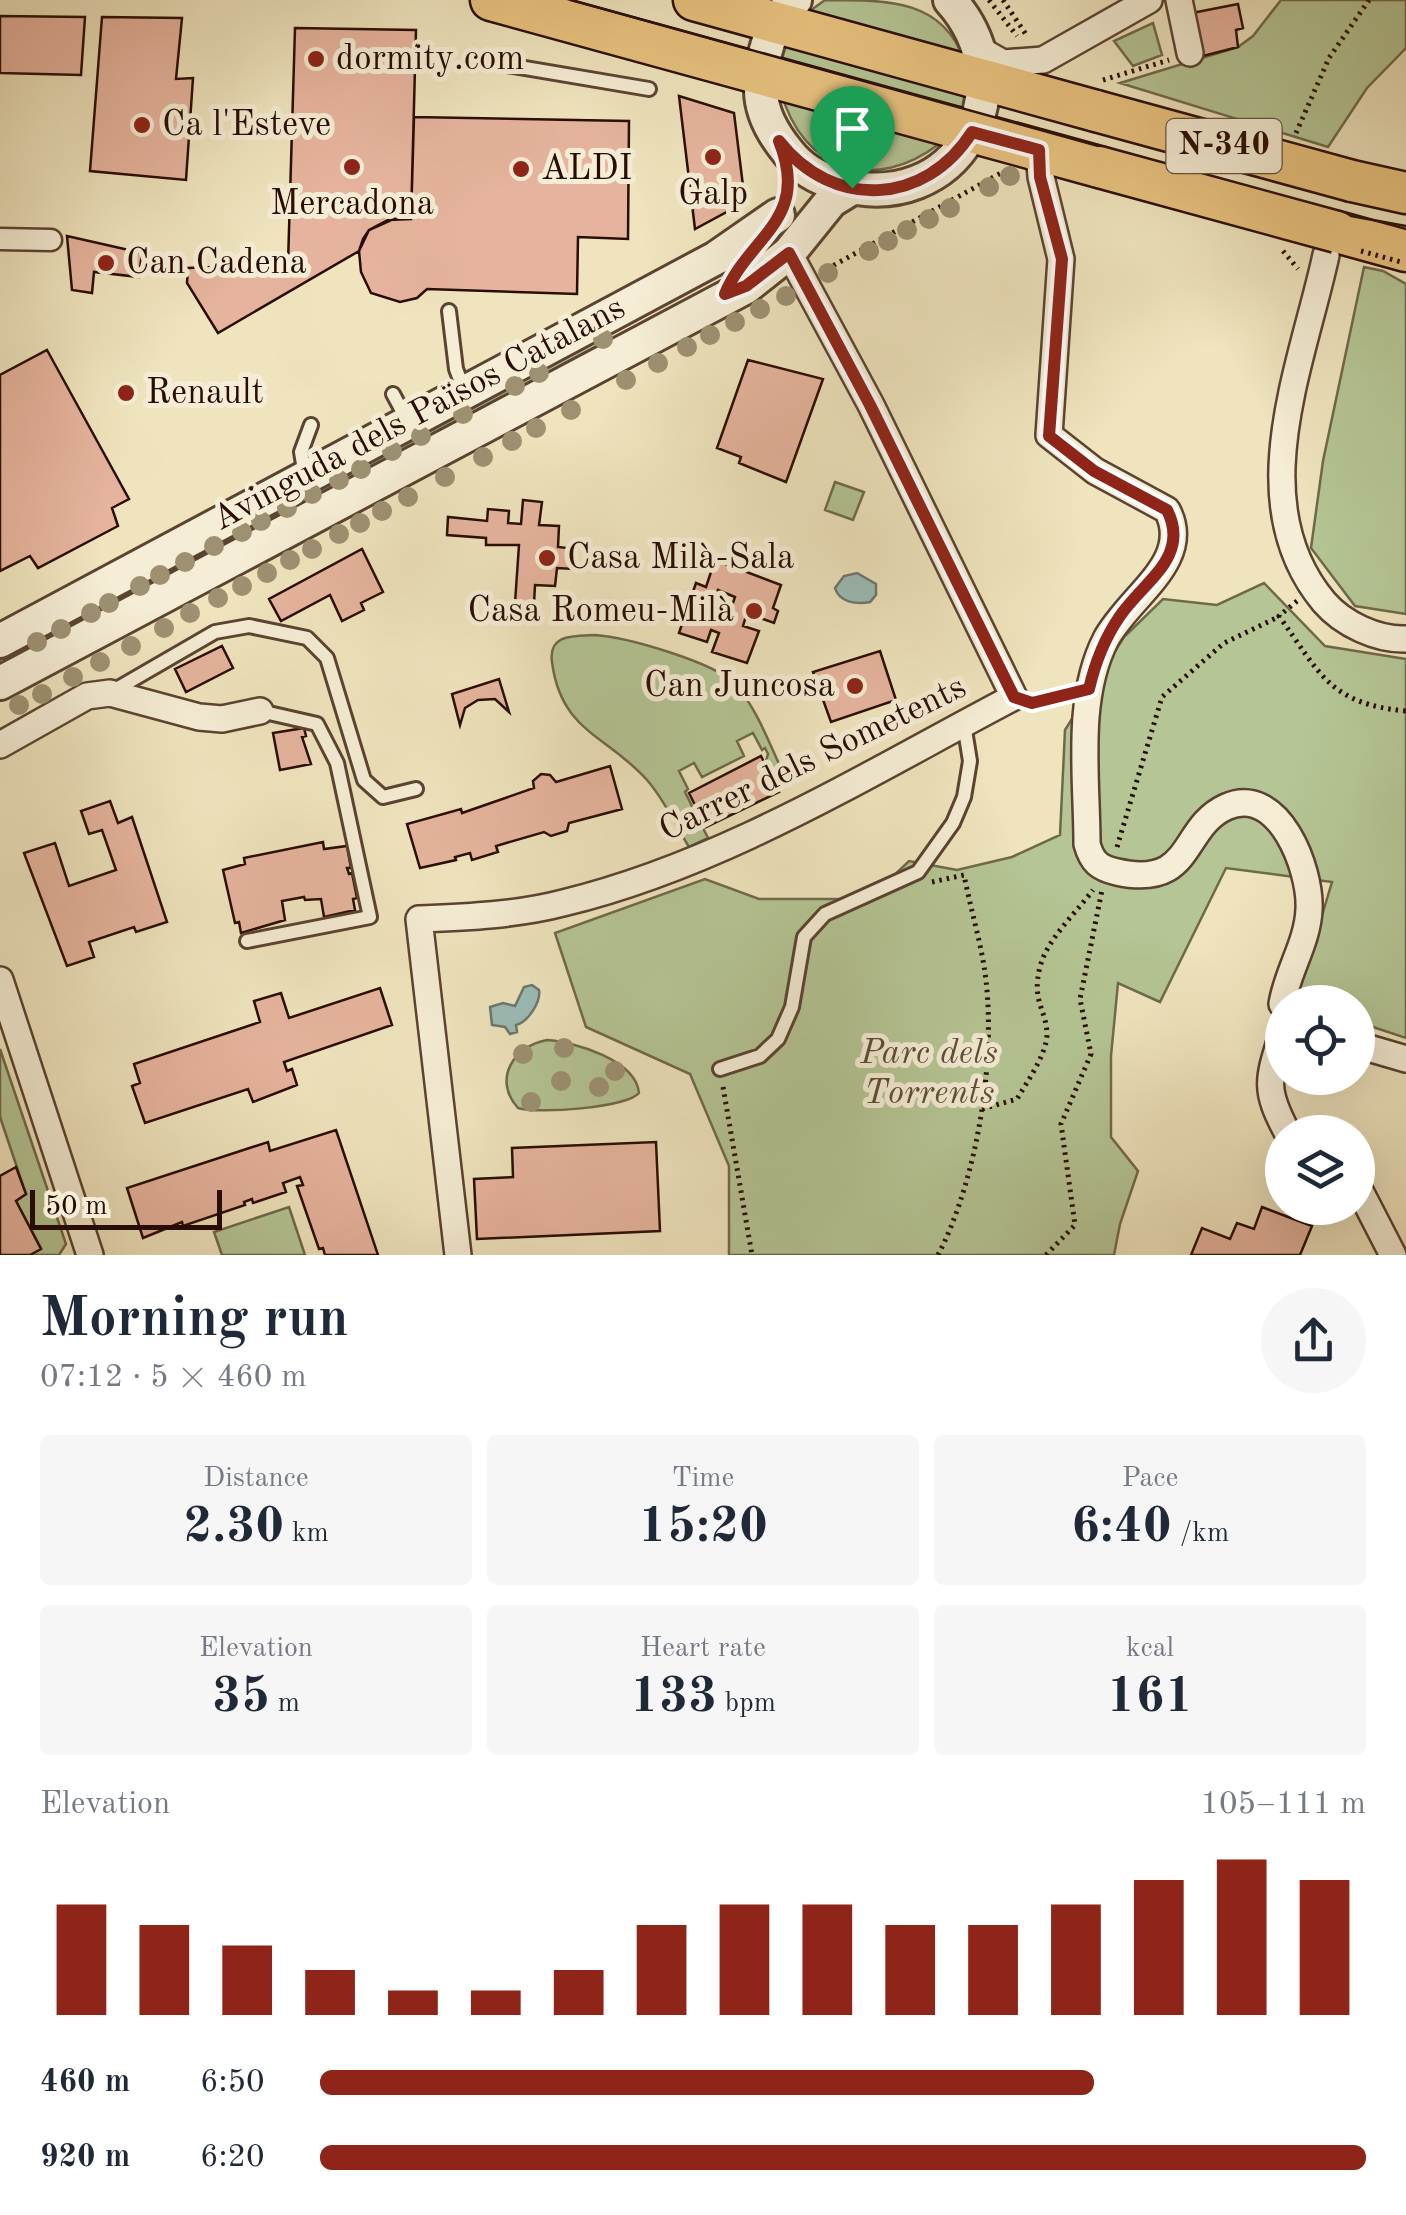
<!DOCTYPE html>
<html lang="en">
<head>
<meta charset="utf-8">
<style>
  :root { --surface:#fff; --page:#f6f6f7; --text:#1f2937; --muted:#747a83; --accent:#8f2418 }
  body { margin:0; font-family:"Old Standard TT",serif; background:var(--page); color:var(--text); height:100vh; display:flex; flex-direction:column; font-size:38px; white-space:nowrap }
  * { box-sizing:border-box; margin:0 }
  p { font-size:32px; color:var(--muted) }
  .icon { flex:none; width:55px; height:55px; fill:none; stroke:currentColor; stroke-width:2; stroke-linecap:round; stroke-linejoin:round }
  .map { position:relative; height:1255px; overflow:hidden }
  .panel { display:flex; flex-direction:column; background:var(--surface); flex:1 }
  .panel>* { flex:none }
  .controls { position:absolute; left:1265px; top:985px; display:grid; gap:20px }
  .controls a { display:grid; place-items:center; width:110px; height:110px; border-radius:50%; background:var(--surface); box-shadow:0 10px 40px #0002; font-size:50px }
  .scale { position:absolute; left:30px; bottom:25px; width:192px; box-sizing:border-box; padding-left:10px; border:5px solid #290d00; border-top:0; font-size:28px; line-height:35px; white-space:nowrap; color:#290d00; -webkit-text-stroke:8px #f5edd5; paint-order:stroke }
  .pin { position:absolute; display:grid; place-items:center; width:85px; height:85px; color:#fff; margin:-102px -42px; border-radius:50% 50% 50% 0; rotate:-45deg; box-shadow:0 0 10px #0007 }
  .pin .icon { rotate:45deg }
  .round { display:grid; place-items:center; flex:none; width:105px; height:105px; border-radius:52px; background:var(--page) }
  .headline { display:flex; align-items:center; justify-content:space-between; height:170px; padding:0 40px }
  h1 { font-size:55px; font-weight:800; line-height:75px }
  .figures { display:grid; grid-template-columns:repeat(3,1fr); gap:15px; height:170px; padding:10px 40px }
  .figures div { display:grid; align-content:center; border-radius:10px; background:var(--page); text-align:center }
  .figures b { font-size:50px; font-weight:800 }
  .figures small { font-size:28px; font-weight:400 }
  .figures p { font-size:28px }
  .chart { height:280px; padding:20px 40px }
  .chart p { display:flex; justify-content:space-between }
  .chart svg { width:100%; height:180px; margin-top:10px; stroke:var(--accent); stroke-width:6 }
  ul { padding:0 40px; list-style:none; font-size:32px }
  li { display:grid; grid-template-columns:160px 120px 1fr; align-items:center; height:75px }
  li i { height:25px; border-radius:12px; background:var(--accent) }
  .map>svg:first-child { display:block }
</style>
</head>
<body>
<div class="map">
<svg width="1406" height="1255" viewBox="0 0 1406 1255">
  <rect width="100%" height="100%" fill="#efe4be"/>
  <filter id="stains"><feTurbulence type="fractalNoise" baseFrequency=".002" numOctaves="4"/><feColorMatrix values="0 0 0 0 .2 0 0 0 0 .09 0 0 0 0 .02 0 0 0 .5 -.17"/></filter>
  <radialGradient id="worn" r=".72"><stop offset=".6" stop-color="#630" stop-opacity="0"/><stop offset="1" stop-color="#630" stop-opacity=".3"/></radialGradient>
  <path fill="#b5c595" stroke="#6f694a" stroke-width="2.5" d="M825,0C892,0 942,0 965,61L807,13Z
    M1281,0H1406V48L1367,88L1328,147L1120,83L1238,47L1253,36Z
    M1153,23L1162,55L1133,66L1114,41Z
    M788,36L970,86L961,118L778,68Z
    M781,92L939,136V144C875,193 803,172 781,92Z
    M1364,267L1383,271L1406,284V614L1355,606L1311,548L1323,461Z
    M608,333L611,339L0,665V658Z
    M835,482L864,492L853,520L825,510Z
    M1264,583L1325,646L1406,659V1038L1358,1022V1002H1296L1332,882L1226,868L1160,1002L1118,983L1111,1056V1137L1138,1171L1120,1224L1114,1255H729V1166L690,1074L586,1027L555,933L705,879L759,899H869L909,861L957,870L1012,857L1060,835L1065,730L1124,637L1163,599L1217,605Z
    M595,635C626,637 714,662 735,684C758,709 772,751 787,781L777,787L765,764L768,754L765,748L762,750L753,733L737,741L744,756L702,777L694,763L679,771L688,789L685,792L708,838L689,847C676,826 664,799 647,780C607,735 561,732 552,662C548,634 573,636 595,635Z
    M547,1040C575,1042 636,1060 639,1093C626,1108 538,1114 518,1108C492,1079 514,1046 547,1040Z
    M0,1049L66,1244L59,1255H30L41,1248L16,1201L26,1194L0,1117Z
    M289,1207L305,1255H222L214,1232Z"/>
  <path fill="#9cbdb9" stroke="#6e776f" stroke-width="2.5" d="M857,573L876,584V595L870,602C856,605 839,602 835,588L844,576Z
    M532,985L539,990C541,1002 528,1022 516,1025L517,1032L510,1034L505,1027L492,1025L490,1007L503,1003L515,1006L524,987Z"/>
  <path fill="#e6b49e" stroke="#290d00" stroke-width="2.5" fill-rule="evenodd" d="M1238,4L1243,28L1236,30L1238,47L1203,56L1192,13Z
    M0,16L85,17L81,75L0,73Z
    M102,17L182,18L176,79L193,78L186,180L90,171Z
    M295,28L416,30L411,219L398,217L369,230L359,251L218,333L187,283L188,268L288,264Z
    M679,96L734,113L745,202L695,229Z
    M414,117L629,121L628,239L578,237L577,294L427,289L417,298L400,302L371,293L361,272L359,251L363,239L369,230L388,220L411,219Z
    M67,236L142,253L139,277L94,272L92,293L72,290Z
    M47,350L129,499L112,508L118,526L38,568L30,556L0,571V375Z
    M748,360L823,379L786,482L739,463L741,457L717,448Z
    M523,500L542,502L539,525L559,526L558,547L576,549L574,569L557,568L555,586L535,585L534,604L515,603L519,545H486V538L447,535L448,517L487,521L488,509L509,511L508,523L521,524Z
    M362,549L383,592L361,603L364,610L342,621L330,595L281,621L269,599Z
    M715,560L781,585L773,608L778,611L774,623L747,613L743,626L759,631L747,663L712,652L719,633L711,630L707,642L679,633L696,583L706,587ZM718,590L735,597L728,618L710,612Z
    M222,646L233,668L186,692L175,669Z
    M880,651L896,700L831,722L813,672Z
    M499,679L509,712L495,699L478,700L465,708L460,725L452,694Z
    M304,728L306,736L302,737L311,764L280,770L273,733Z
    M761,756L779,792L706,827L689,793Z
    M610,766L622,809L569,823L567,831L551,836L544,832L496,846L498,852L472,860L470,853L455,857L456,860L420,868L407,824L461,809L462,813L534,788L533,781L541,774L550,775L556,782Z
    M110,801L118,823L132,817L167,922L136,932L134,927L89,942L94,957L67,966L24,853L55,843L69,886L116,870L102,830L89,834L81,811Z
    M323,842L324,849L347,846L351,868H347L349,874L352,873L357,898L353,899L355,910L324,917L321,899L305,900L304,897L282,901L285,920L241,933L239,922L235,923L223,870L245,864L244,858Z
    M380,988L392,1025L284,1062L287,1071L292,1069L297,1085L253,1102L248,1089L145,1123L132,1086L140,1083L134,1064L260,1022L254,1001L281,993L289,1018Z
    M336,1130L378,1255H325L323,1248L319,1249L297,1186L303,1185L300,1177L283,1183L286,1192L253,1203L252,1199L244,1202L245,1205L183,1226L182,1222L143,1238L127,1188L268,1142L270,1151Z
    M656,1142L660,1231L477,1239L474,1179L513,1177L512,1148Z
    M16,1167L26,1194L16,1201L41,1249L30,1255H0V1176Z
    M1262,1207L1312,1226L1300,1255H1191L1202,1228L1230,1239L1237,1223L1254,1229Z"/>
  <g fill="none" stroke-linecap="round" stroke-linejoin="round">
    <defs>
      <path id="service" d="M495,63L649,89
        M449,311L456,369L464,390
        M393,394L407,420
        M305,476L301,452L311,425
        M113,691L215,632L249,626L307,638L327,658L364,780L383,797L416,789
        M247,941L370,917L337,763L317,724L260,711
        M720,1069L760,1056L778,1039L792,1007L804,937L825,914L918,872L953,823L964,797L970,761L964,724"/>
      <path id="pedestrian" d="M0,239L51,240"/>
      <path id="minor" d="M1179,0L1190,53
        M980,50L1003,63L1043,60L1149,0
        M1039,150L1041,177L1061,259L1049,435L1095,471L1167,510C1194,561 1129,596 1106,639C1075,699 1087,778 1087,844C1092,862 1099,868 1117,872C1194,889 1180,828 1226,807C1279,783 1311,870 1309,909C1308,942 1287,972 1282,1004
        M1326,255C1302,366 1241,503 1324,602C1343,624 1377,640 1406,639
        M0,745L87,696L110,693L199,717L222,719L260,711
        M0,980L90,1255
        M1282,1035C1268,1080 1264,1089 1287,1132
        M1358,1045L1406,1059
        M1358,1187L1393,1255
        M458,1255L419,919C467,917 517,915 563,903C724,864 869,773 1014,697L871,405L789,253"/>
      <path id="tertiary" d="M795,0C770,21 761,58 761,90C761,113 774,135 788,152C801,169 819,179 839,184C957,218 1029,88 950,0
        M0,641L716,258L778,215
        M0,683L746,287L789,253L831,201L852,188"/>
      <path id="primary" d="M491,0L1099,167
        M694,0L1096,111
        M1352,181L1406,193
        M1337,232L1406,251"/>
    </defs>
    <use href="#service" stroke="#5a4330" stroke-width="18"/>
    <use href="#pedestrian" stroke="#5a4330" stroke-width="25"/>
    <use href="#minor" stroke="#5a4330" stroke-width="30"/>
    <use href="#tertiary" stroke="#5a4330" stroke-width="38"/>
    <use href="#primary" stroke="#290d00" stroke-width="45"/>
    <path stroke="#290d00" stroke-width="5" stroke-dasharray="2.5 5" stroke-linecap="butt" d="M989,0L1017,36
      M1003,0L1027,36
      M1103,80L1169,60
      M1296,133L1329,58L1369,0
      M1283,251L1298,269
      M827,269L1001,173
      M1297,601L1279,616C1320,673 1329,704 1406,711
      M1036,702L1064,695
      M1117,847L1162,697L1224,643L1278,617
      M932,882L964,875C970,906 979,936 984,966C998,1052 978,1178 938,1255
      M723,1087L752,1255
      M982,1109L1017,1099C1027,1082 1046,1055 1047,1035C1047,1010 1031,1002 1040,967C1047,939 1076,913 1093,890
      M1046,1255L1075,1225L1061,1124L1091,1054L1080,999L1102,890"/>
    <use href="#service" stroke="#f5edd5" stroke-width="12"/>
    <use href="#pedestrian" stroke="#f5edd5" stroke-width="20"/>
    <use href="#minor" stroke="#f5edd5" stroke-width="25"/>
    <use href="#tertiary" stroke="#f5edd5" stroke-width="32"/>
    <use href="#primary" stroke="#e8c27f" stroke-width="40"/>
    <path stroke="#290d00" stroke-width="2.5" d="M571,0L1351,216L1406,226"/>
    <defs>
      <path id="primary-bridge" d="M1096,111L1352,181
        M1099,167L1337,232"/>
    </defs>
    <use href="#primary-bridge" stroke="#290d00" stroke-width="45" stroke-linecap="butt"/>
    <path stroke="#290d00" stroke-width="5" stroke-dasharray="2.5 5" stroke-linecap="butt" d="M1361,251L1401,262"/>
    <use href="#primary-bridge" stroke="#e8c27f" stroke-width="40"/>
  </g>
  <g fill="#9d9172">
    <circle cx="1010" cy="176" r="10"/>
    <circle cx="989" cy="187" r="10"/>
    <circle cx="950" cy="208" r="10"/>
    <circle cx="929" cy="219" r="10"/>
    <circle cx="907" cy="230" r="10"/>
    <circle cx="888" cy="241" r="10"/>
    <circle cx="869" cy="251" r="10"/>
    <circle cx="828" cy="273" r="10"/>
    <circle cx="786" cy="296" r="10"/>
    <circle cx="760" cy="309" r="10"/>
    <circle cx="735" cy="322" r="10"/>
    <circle cx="710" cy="335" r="10"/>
    <circle cx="603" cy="339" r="10"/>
    <circle cx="687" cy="347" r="10"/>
    <circle cx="658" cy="363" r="10"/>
    <circle cx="539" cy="373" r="10"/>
    <circle cx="626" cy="380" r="10"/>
    <circle cx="515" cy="386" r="10"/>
    <circle cx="571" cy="410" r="10"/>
    <circle cx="463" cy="414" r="10"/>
    <circle cx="536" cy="428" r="10"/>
    <circle cx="421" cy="436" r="10"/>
    <circle cx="512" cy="441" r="10"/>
    <circle cx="392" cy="451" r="10"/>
    <circle cx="483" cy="457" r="10"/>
    <circle cx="361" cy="469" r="10"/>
    <circle cx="445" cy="477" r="10"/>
    <circle cx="339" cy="480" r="10"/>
    <circle cx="312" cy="494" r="10"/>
    <circle cx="408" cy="497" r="10"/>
    <circle cx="287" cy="508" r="10"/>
    <circle cx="382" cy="511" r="10"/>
    <circle cx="261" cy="521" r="10"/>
    <circle cx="360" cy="523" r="10"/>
    <circle cx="242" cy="532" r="10"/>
    <circle cx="339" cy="534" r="10"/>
    <circle cx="214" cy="546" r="10"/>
    <circle cx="312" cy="549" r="10"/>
    <circle cx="290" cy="560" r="10"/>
    <circle cx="185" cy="562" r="10"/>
    <circle cx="267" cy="573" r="10"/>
    <circle cx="160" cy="575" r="10"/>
    <circle cx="140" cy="586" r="10"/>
    <circle cx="242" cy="586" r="10"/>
    <circle cx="218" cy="598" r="10"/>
    <circle cx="109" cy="603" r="10"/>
    <circle cx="91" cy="613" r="10"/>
    <circle cx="190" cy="613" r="10"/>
    <circle cx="164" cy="628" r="10"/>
    <circle cx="61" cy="629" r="10"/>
    <circle cx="37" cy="642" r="10"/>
    <circle cx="131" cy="646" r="10"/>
    <circle cx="100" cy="662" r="10"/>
    <circle cx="73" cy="677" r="10"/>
    <circle cx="42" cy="694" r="10"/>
    <circle cx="19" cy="705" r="10"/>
    <circle cx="564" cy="1048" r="10"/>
    <circle cx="523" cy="1054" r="10"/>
    <circle cx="615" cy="1071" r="10"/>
    <circle cx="561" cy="1081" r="10"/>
    <circle cx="599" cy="1087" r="10"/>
    <circle cx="531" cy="1102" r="10"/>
  </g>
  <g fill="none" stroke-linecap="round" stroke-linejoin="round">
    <defs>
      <path id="route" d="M972,132L1039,150L1040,177L1062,259L1049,436L1094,471L1167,510C1191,557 1143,582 1120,616C1104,639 1095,663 1089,689L1032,703L1014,697L870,405L789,253L746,286L725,294C749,236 811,220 779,141C833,210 925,206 972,132Z"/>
    </defs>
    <use href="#route" stroke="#fff" stroke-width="20"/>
    <use href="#route" stroke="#8f2418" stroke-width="12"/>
  </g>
  <g fill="#8f2418" stroke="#f5edd5" stroke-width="4">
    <circle cx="316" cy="59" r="10"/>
    <circle cx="142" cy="125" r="10"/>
    <circle cx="713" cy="157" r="10"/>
    <circle cx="352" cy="167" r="10"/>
    <circle cx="521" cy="169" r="10"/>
    <circle cx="106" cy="263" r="10"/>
    <circle cx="126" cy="393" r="10"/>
    <circle cx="547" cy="558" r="10"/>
    <circle cx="754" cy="611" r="10"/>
    <circle cx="855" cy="686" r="10"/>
  </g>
  <g text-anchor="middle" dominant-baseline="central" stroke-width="10" stroke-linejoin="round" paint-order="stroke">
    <rect fill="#f5edd5" stroke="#665040" stroke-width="2.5" x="1166.5" y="119" width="115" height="54" rx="8"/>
    <g font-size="32" font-weight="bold" fill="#290d00">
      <text x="1224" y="146">N-340</text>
    </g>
    <g font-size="35" fill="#290d00" stroke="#f5edd5" text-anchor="start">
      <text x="336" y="59">dormity.com</text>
      <text x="162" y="125">Ca l'Esteve</text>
      <text x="541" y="169">ALDI</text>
      <text x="713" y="194" text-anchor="middle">Galp</text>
      <text x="352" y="204" text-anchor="middle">Mercadona</text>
      <text x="126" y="263">Can Cadena</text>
      <text x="146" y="393">Renault</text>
      <text x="567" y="558">Casa Milà-Sala</text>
      <text x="734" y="611" text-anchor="end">Casa Romeu-Milà</text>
      <text x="835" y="686" text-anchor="end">Can Juncosa</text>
    </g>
    <g font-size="35" fill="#290d00" stroke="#f5edd5">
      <text transform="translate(419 414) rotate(-28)">Avinguda dels Països Catalans</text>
      <text transform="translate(813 759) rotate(-26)">Carrer dels Sometents</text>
    </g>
    <g font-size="35" font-style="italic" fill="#5a4d34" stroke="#f5edd5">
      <text x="929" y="1053">Parc dels<tspan x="929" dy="40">Torrents</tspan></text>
    </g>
  </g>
  <rect width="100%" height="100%" filter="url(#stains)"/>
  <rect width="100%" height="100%" fill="url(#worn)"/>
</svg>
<div class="controls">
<a><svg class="icon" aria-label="locate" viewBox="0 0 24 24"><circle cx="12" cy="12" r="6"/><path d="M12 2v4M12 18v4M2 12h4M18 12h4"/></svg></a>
<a><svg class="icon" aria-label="layers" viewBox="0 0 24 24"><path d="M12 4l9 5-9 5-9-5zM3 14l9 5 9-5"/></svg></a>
</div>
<div class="scale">50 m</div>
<div class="pin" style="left:852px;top:188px;background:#1e9e55"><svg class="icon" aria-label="arrive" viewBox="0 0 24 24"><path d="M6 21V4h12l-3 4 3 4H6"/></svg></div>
</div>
<section class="panel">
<div class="headline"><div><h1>Morning run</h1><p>07:12 · 5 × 460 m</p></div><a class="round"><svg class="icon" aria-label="share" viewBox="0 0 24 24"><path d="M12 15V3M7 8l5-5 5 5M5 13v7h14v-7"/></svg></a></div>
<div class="figures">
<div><p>Distance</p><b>2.30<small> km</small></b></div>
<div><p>Time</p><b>15:20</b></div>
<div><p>Pace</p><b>6:40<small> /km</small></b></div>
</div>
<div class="figures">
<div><p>Elevation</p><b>35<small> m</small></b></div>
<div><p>Heart rate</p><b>133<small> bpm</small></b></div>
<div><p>kcal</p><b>161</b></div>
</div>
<div class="chart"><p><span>Elevation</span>105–111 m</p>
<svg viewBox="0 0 160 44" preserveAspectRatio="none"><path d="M5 44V17M15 44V22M25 44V27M35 44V33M45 44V38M55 44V38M65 44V33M75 44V22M85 44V17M95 44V17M105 44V22M115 44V22M125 44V17M135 44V11M145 44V6M155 44V11"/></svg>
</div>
<ul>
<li><b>460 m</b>6:50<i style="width:74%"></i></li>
<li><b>920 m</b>6:20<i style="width:100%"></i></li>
</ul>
</section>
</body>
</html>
